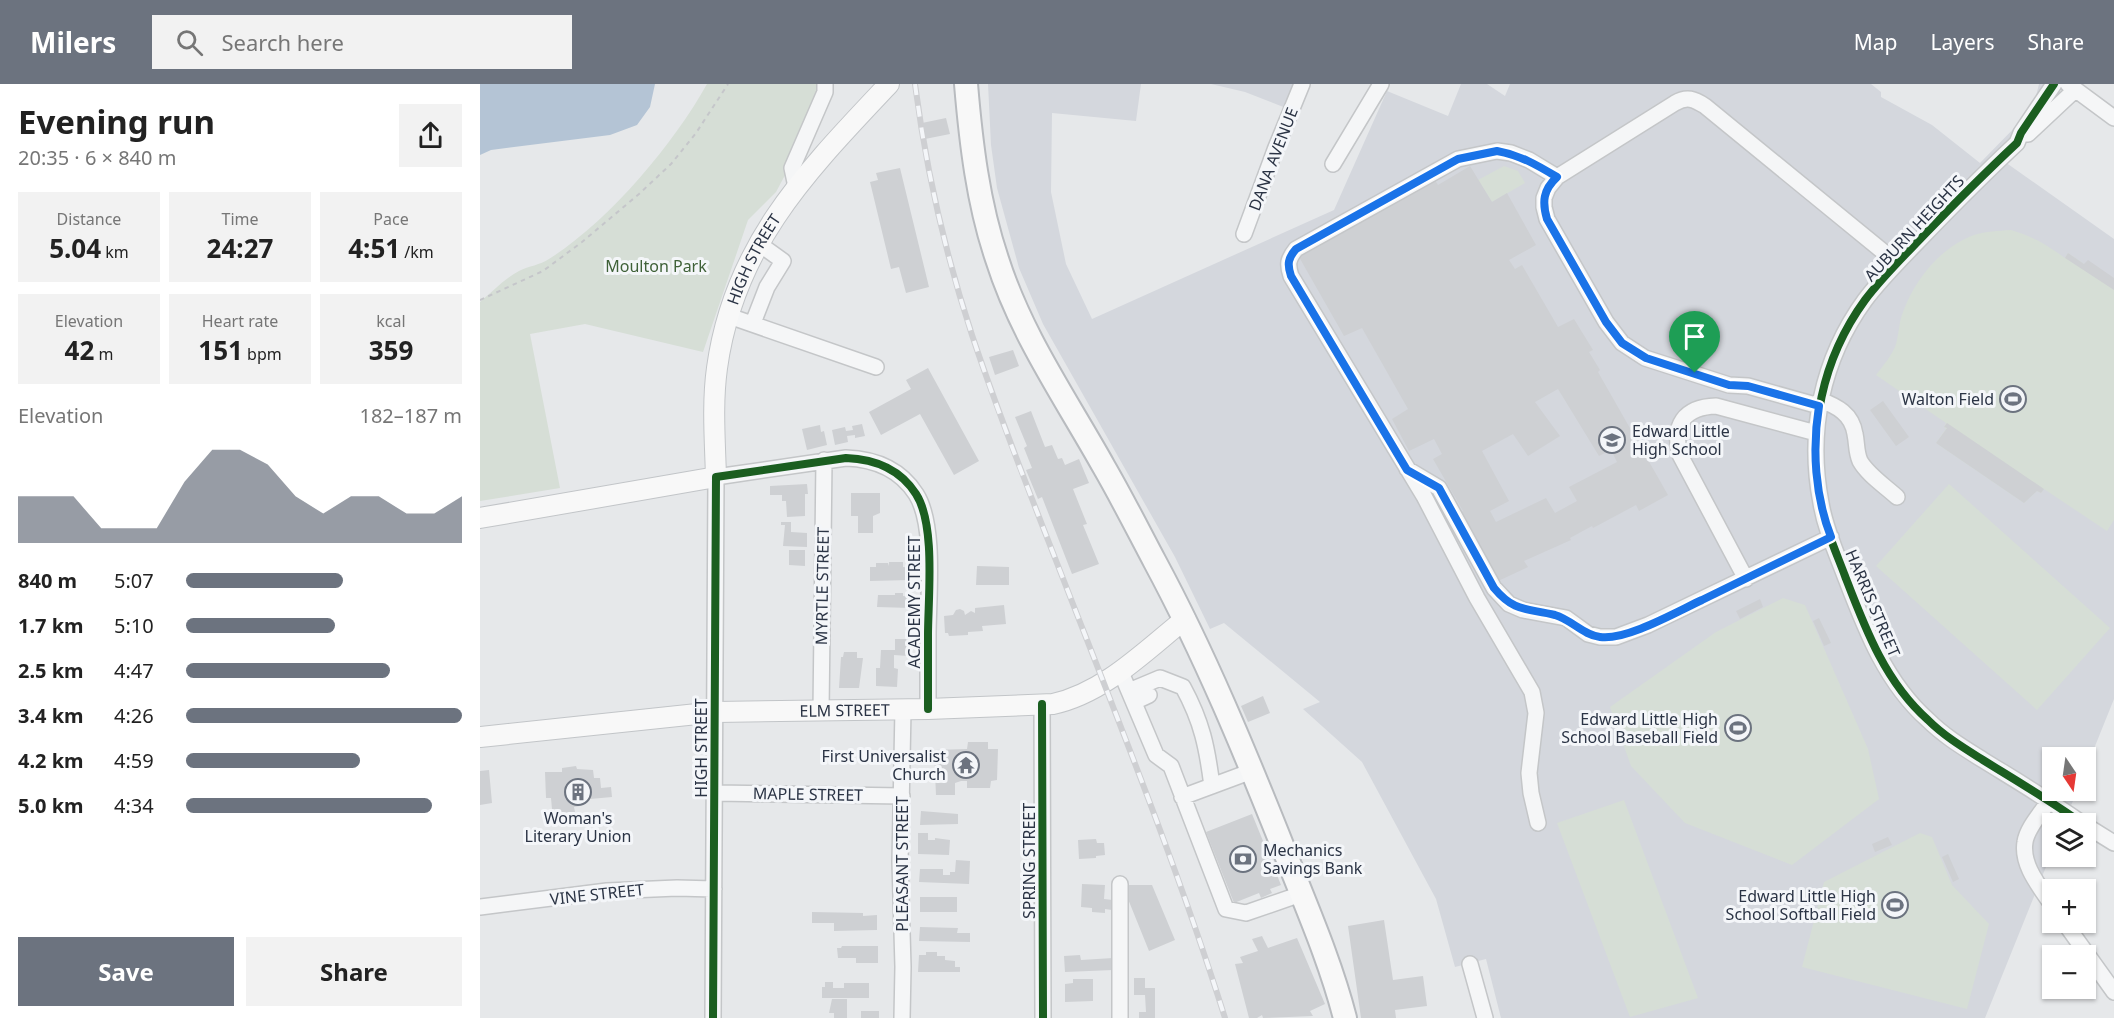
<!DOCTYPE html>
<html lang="en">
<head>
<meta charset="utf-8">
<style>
  :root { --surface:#fff; --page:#f2f2f2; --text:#222; --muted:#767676; --accent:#6c737f }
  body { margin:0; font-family:"Noto Sans",sans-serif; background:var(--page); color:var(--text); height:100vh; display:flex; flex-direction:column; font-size:22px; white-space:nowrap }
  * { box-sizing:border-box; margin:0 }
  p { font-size:20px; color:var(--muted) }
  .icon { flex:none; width:33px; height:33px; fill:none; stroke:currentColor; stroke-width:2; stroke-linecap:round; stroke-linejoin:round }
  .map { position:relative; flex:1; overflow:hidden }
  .drawer { display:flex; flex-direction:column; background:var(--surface); width:480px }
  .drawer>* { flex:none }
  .needle { width:39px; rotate:167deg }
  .fabs { position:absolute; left:1562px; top:663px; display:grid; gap:12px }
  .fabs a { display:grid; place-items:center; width:54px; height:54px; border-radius:0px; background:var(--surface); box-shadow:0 2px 4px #0004; font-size:30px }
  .pin { position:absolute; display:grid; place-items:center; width:51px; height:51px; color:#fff; margin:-62px -26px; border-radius:50% 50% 50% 0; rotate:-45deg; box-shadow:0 0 6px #0007 }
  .pin .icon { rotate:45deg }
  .round { display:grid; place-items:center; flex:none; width:63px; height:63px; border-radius:0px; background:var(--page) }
  .headline { display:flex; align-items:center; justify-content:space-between; height:102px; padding:0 18px }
  h1 { font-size:33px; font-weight:700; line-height:45px }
  .stats { display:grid; grid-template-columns:repeat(3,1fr); gap:9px; height:102px; padding:6px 18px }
  .stats div { display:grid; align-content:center; border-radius:0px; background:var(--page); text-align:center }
  .stats b { font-size:26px; font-weight:700 }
  .stats small { font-size:16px; font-weight:400 }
  .stats p { font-size:16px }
  .chart { height:168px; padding:12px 18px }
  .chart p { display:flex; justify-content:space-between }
  .chart svg { width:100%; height:108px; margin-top:6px; fill:var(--accent); opacity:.7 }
  .action { display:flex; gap:12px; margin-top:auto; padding:12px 18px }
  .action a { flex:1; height:69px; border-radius:0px; background:var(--accent); color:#fff; font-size:24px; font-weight:700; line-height:69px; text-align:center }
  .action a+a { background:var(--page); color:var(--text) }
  ul { padding:0 18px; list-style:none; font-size:20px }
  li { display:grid; grid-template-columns:96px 72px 1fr; align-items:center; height:45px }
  li i { height:15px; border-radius:8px; background:var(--accent) }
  header { display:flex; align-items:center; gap:36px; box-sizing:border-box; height:84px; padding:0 30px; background:var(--accent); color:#fff }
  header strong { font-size:28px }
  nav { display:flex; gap:33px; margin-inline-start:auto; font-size:21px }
  .search { width:420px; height:54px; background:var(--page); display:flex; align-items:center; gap:15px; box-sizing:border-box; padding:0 21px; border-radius:0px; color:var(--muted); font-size:22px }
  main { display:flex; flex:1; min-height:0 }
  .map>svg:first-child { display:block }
</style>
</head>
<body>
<header>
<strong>Milers</strong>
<div class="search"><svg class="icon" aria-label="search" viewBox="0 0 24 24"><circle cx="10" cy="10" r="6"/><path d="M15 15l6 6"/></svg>Search here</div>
<nav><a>Map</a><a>Layers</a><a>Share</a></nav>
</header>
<main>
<section class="drawer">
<div class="headline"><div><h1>Evening run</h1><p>20:35 · 6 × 840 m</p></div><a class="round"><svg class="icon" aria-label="share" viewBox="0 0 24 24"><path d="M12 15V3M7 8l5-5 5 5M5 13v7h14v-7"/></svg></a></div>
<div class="stats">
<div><p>Distance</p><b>5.04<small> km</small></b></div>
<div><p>Time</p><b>24:27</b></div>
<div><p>Pace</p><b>4:51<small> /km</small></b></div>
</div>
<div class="stats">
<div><p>Elevation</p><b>42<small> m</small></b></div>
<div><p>Heart rate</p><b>151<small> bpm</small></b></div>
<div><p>kcal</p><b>359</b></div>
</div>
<div class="chart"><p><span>Elevation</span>182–187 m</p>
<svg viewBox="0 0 160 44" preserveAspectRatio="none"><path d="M0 44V25L10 25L20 25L30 38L40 38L50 38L60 19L70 6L80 6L90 12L100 25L110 32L120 25L130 25L140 32L150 32L160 25V44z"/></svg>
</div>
<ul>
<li><b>840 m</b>5:07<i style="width:57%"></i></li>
<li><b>1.7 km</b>5:10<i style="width:54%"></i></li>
<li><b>2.5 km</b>4:47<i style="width:74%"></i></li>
<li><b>3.4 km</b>4:26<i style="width:100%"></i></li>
<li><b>4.2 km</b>4:59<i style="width:63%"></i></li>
<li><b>5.0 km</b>4:34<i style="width:89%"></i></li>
</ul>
<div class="action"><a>Save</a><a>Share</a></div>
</section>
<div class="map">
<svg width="1634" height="934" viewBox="0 0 1634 934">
  <rect width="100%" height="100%" fill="#e6e8ea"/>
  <path fill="#d4d7dd" d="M508,0H661L656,37L572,29L571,108L586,180L612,235L854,126L907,7L968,32L981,0H1007L1025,12L1030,0H1391L1401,8V13L1452,41L1500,79L1542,36L1555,16L1559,0H1565L1590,20L1525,78L1634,155V615L1605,687V674H1572V706L1597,707L1584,739L1572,740V768L1505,934H1021L1006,875L975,883L956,815L882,678L823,625L840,618L744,539L730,545L695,473L563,240L539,184L517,104L511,61Z
    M731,0H814L806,24L765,8Z"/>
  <path fill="#d6ded6" d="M227,0H349L350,7L296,108L268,136L223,268L105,240L50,250L80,404L0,417V218C12,208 25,194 39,187C49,182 60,181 69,175C128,138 193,61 227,0Z
    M1024,82L1038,87L1045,99L1012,118L998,96Z
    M1531,146C1552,152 1567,161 1585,174L1588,169L1604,180L1634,194V436L1627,447L1564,405L1561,409L1557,407L1544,419L1456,359L1466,345L1464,343L1466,339L1396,291C1403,282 1413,270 1416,260C1419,249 1419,238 1423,228C1435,195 1461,163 1494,151C1506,147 1518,147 1531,146Z
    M1469,400L1630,544L1557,626L1396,482Z
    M1303,514L1325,521L1388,665L1399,715L1312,781L1205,739L1151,682L1130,623L1236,548Z
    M1144,716L1218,914L1150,933L1077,739Z
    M1440,749L1452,753L1472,801L1509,840L1487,925L1322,883L1344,798Z"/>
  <path fill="#b4c4d5" d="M0,0H175L170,23L157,41L130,51L11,66L0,71Z"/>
  <path fill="#ced0d3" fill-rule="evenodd" d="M466,34L470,50L445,55L442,39Z
    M990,82L1012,118L1027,109L1056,161L1029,176L1035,185L1042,181L1078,243L1094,235L1113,266L1109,268L1120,286L1118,288L1188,411L1159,427L1156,421L1113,444L1112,442L1090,454L1091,456L1044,477L1048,483L1016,498L979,429L983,427L953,375L962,370L954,355L929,367L912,335L928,325L882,244L864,252L819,173L840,162L838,158L955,96L958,101ZM1078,305L1119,372L1131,366L1137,378L1089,403L1097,417L1075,429L1066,414L1016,438L1010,427L1029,417L1002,367L1033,350L1048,372L1080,352L1055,318Z
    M420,84L449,203L426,209L419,183L411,185L390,98L398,96L396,89Z
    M1588,169L1604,180L1608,176L1634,194V206L1585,174Z
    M533,266L539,282L515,291L509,273Z
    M448,284L499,377L474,391L440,330L401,351L389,328L431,305L426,296Z
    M1403,317L1429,353L1416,362L1390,326Z
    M551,327L565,363L572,361L578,375L582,374L585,381L599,375L609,399L593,405L607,440L603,441L619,480L592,490L562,413L558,415L546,386L552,384L544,364L547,362L535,333Z
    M1467,339L1564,405L1561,409L1557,407L1544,419L1456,359L1467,344L1464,343Z
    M382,340L385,352L375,354V351L367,352L368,358L355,361L352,346L365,343L366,347L373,346L372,342Z
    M340,341L341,348L344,347L347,361L327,366L322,345Z
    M327,400L328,410H325V432L307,433L306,417H302V411H290V402Z
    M371,409H400V429L393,432V449H378V432H371Z
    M301,438H311V448L327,449V463L303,462L305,441H301Z
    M309,466H325V482L309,481Z
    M409,478H423V483L431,484L430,496L390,497V483H396V479H408L409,482Z
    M497,482L529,483V501H496Z
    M415,509H423V512L432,513L431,524L397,523L398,511H415Z
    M1280,515L1283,523L1260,535L1256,527Z
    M524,521L526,540L502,542L503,547L488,548V551L469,552L468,549H465L464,532L473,531L476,526L480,525L484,527L485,531L491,527L495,529V524Z
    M1339,534L1351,559L1344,562L1333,537Z
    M415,555H429L428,572L414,571V584L418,585L417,603L396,602V584H400L401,566H415Z
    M364,568H377V574H383L379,604H359L361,573H363Z
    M783,612L790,629L768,638L761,622Z
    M488,658H508V665H518L517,696L511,697L510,704H487V697H481L475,699V711H456L454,666L487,665Z
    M96,682L97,685L113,686L114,694H120L121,704L131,703L132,713L99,716L100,722L94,723L95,728L78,729L77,725H72L71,714H66L65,688H82V684Z
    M9,686L12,719L0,721V687Z
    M441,727L478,730V740L440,741Z
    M772,730L801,801L790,805L792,809L781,814L779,809L754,819L726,748Z
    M438,749H448V756H455V754L470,756L469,771L438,770Z
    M1408,753L1412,761L1395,768L1392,760Z
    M616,755L617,759H624L625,771L616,772V774L599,775L598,756Z
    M1468,770L1479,795L1473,798L1462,773Z
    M476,776L490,777L489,800L439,798L440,785H463V791H470V788H475Z
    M602,800L625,801L624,815L633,816L632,826L625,825V829L612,828V824L601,823Z
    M648,801H672L695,856L669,867L648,815Z
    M440,813H477V828H440Z
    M332,828L383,829V832L397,831V846L354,847V839H332Z
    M904,836L913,896L943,892L947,922L915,926L916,934H881L868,842Z
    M440,843L478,844L477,849H490V858L439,857Z
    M782,852L788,864L817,854L845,920L830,927L833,932L783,934L782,931L777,934H769L755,880L763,879L760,873L778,867L772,855Z
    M362,862H398V879H376V874H358L357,864H361Z
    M446,868H457V872H465V876L475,877V883H480V888H438L439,871H446Z
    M600,871L601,876L633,874V886L585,888L584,872Z
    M654,894H665V904H675V934H659V928H666L665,911H654Z
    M593,895H613V917L585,918V900L593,899Z
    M345,898H353V904H364V899H389V914H342V903H345Z
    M352,915H367V934H354V929H349Z
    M381,927H399V934H381Z"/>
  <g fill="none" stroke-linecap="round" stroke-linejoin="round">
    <defs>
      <path id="minor" d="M1574,0L1541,49L1537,59C1506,88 1476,118 1446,149C1426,170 1403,192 1385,216C1342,275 1327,347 1341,419C1345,444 1356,468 1365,492C1385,544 1405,598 1448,636C1464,652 1484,664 1503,676C1537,697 1571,717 1603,740
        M1588,0L1634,34
        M1548,50L1595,6
        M853,80L901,0
        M316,103L312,84L345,8V0
        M764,150L795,66L822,0
        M249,232L396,283
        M273,239L287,203L303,177L278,159
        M1340,316C1357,322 1372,330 1375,350C1377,359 1376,368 1380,377C1388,391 1405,402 1417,413
        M1339,322L1268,302L1249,301L1165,274L1142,259L1126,238L1067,135L1064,123V114L1068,104L1077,93L1195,19C1207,12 1214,15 1225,22L1417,179
        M927,385L959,404L1014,504L1029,520L1043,526L1086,534L1108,550L1120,553H1136L1168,541L1351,453
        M1266,495L1200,371C1192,341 1204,323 1236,322L1336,349
        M640,586L676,671L691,682L746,825L766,829L821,810
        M649,607L680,594L703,603C722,638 727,663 732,702
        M654,618L669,611
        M562,620L563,934
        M341,627L344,376
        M235,709L422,712
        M702,713L772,687
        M1569,717C1561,729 1547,744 1545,758C1541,781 1560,803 1572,821
        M1058,739L1051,709L1049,689L1056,629L1052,608L997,514L944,412L811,192C807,180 808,175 816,165L978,75L1017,67L1031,69L1049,76L1077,93
        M1605,741L1634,759
        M0,823L127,807L197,804L234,805
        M1584,838L1634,908
        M990,880L1005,934
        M233,934L236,393L366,374C394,375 420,385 436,410C456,441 448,514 448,551C448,576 448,600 448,625
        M422,934L423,883L420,778L423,625
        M640,934V800"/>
      <g id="major">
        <path id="s1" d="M0,434L236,393C235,357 232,320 237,284C254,160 328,86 409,0"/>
        <path id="s2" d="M0,653L236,628L448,625L573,620C624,609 665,567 705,535"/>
      </g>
      <path id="highway" d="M486,0C491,59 498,119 517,175C541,251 586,315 624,383C642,414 658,446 675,478C725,571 765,668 804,766C826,822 850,876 865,934"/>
    </defs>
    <use href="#minor" stroke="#c4c6c8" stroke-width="18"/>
    <use href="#major" stroke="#c2c5c8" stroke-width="22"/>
    <use href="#highway" stroke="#b8bbbf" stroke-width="26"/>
    <path stroke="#c5c6ca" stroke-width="2" stroke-dasharray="4.5 4.5" stroke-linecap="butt" d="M0,216L63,187L102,158L159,110L191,80L216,49L248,0"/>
    <use href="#minor" stroke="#f5f6f7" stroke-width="15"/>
    <use href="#major" stroke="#f8f8f8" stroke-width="20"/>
    <use href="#highway" stroke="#f8f8f8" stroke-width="22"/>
    <defs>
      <path id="rail" d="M435,0C446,85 465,169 492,251C517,326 546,400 575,474C634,626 696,778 745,934"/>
    </defs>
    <use href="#rail" stroke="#cecfd2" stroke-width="6"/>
    <use href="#rail" stroke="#f4f6f9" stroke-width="4" stroke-dasharray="11" stroke-linecap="butt"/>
    <defs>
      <path id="cycleway" d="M1574,0L1541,49L1537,59C1506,88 1476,118 1446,149C1426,170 1403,192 1385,216C1342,275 1327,347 1341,419C1345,444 1356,468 1365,492C1385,544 1405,598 1448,636C1464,652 1484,664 1503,676C1537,697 1571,717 1603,740
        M562,620L563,934
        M233,934L236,393L366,374C394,375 420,385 436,410C456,441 448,514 448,551C448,576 448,600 448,625"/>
    </defs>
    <use href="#cycleway" stroke="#f4f6f9" stroke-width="11"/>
    <use href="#cycleway" stroke="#1b5e20" stroke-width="8"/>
  </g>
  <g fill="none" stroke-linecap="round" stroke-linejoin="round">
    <defs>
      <path id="route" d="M1017,67C1040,71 1057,81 1077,93C1063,106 1062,118 1067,135L1126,238L1142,259L1166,274L1249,301L1268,302L1339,322C1332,365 1335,412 1351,453C1308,474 1265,495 1222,516C1198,527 1146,557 1120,553C1103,551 1092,536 1075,531C1047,524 1035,529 1014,504L959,404L927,386L811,192C807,180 808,174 816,165L978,75Z"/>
    </defs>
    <use href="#route" stroke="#fff" stroke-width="12"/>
    <use href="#route" stroke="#1a73e8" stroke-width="8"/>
  </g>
  <defs>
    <symbol id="stadium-ring" viewBox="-11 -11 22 22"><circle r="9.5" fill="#f4f6f9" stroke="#6c737f" stroke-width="1.5"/><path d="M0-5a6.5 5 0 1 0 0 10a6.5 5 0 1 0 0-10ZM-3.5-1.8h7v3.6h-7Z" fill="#6c737f"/></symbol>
    <symbol id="school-ring" viewBox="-11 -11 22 22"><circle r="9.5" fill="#f4f6f9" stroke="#6c737f" stroke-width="1.5"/><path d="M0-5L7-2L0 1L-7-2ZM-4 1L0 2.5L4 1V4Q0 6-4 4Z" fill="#6c737f"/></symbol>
    <symbol id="temple-ring" viewBox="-11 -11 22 22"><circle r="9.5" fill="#f4f6f9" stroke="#6c737f" stroke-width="1.5"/><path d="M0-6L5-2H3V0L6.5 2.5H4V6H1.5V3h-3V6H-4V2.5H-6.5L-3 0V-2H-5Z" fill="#6c737f"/></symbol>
    <symbol id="building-ring" viewBox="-11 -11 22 22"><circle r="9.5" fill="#f4f6f9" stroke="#6c737f" stroke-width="1.5"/><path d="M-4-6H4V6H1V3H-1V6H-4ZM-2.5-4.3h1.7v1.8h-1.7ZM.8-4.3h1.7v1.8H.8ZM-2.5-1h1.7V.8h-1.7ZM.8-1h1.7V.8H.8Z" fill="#6c737f"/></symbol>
    <symbol id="bank-ring" viewBox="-11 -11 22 22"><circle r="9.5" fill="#f4f6f9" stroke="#6c737f" stroke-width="1.5"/><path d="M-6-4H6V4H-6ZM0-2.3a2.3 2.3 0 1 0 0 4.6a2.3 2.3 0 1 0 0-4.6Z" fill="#6c737f"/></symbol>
  </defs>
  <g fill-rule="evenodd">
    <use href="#stadium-ring" x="1518" y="300" width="30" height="30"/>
    <use href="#school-ring" x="1117" y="341" width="30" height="30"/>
    <use href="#stadium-ring" x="1243" y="629" width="30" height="30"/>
    <use href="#temple-ring" x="471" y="666" width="30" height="30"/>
    <use href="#building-ring" x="83" y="693" width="30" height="30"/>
    <use href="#bank-ring" x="748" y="760" width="30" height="30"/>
    <use href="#stadium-ring" x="1400" y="806" width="30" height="30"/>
  </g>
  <g text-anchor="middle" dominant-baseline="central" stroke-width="6" stroke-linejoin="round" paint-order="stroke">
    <g font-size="16" fill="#2b3445" stroke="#f4f6f9">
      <text transform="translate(793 75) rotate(-69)">DANA AVENUE</text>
      <text transform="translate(1434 144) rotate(-47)">AUBURN HEIGHTS</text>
      <text stroke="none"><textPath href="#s1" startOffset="464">HIGH STREET</textPath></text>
      <text transform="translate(342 502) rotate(-89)">MYRTLE STREET</text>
      <text transform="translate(434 518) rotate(-90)">ACADEMY STREET</text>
      <text transform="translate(1393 519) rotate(67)">HARRIS STREET</text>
      <text stroke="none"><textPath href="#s2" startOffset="366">ELM STREET</textPath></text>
      <text transform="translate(221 664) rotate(-90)">HIGH STREET</text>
      <text transform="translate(328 710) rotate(1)">MAPLE STREET</text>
      <text transform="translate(549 777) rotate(-90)">SPRING STREET</text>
      <text transform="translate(422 780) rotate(-90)">PLEASANT STREET</text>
      <text transform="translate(117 810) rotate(-6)">VINE STREET</text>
    </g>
    <g font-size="16" fill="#3f6138" stroke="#f4f6f9">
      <text x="176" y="182">Moulton Park</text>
    </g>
    <g font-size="16" fill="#2b3445" stroke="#f4f6f9" text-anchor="end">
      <text x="1514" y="315">Walton Field</text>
      <text x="1152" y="347" text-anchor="start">Edward Little<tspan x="1152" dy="18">High School</tspan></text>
      <text x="1238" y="635">Edward Little High<tspan x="1238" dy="18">School Baseball Field</tspan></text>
      <text x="466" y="672">First Universalist<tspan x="466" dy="18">Church</tspan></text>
      <text x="98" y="734" text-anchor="middle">Woman's<tspan x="98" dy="18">Literary Union</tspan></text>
      <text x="783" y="766" text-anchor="start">Mechanics<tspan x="783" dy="18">Savings Bank</tspan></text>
      <text x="1396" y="812">Edward Little High<tspan x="1396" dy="18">School Softball Field</tspan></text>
    </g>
  </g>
</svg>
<div class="fabs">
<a><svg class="needle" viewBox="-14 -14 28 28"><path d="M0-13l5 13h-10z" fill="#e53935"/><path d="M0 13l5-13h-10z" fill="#767676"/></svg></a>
<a><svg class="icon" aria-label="layers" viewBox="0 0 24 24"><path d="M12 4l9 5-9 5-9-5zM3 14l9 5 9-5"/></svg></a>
<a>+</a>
<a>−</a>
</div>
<div class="pin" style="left:1215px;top:289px;background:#1e9e55"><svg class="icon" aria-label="arrive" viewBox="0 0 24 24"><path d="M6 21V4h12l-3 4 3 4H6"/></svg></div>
</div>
</main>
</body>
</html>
